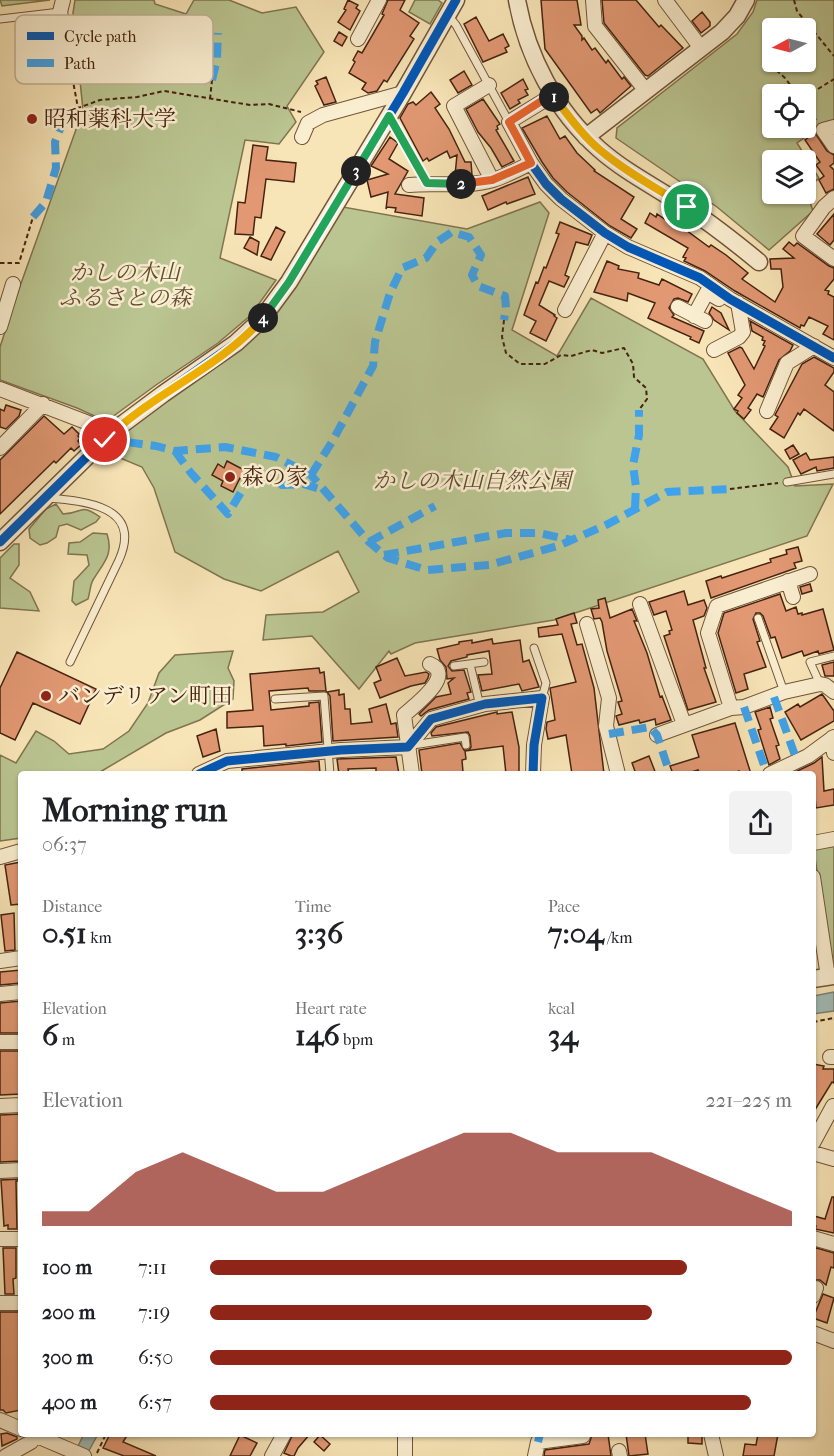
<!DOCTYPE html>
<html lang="en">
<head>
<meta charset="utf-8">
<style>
  :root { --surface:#fff; --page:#f2f2f2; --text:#202124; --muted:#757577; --accent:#8f2418 }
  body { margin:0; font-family:"IM FELL French Canon","Noto Serif JP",serif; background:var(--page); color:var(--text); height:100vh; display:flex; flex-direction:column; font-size:22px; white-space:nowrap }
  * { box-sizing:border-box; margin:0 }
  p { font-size:20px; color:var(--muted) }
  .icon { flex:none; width:33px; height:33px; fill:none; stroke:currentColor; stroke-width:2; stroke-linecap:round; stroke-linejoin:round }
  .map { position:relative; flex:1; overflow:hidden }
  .drawer { position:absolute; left:18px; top:771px; width:798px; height:666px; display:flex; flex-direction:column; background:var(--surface); border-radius:6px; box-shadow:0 2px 4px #0004 }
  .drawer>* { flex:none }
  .needle { width:39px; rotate:263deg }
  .tools { position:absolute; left:762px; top:18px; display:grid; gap:12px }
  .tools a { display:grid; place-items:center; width:54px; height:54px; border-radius:6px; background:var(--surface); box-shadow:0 2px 4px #0004; font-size:30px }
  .pin { position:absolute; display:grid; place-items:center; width:51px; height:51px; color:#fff; margin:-26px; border:3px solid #fff; border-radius:50%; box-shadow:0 2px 6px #0007 }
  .km { position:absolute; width:30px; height:30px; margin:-15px; border-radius:50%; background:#222; color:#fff; font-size:16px; line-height:30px; text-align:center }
  .round { display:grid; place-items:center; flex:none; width:63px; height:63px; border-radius:6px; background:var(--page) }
  .head { display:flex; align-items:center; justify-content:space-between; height:102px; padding:0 24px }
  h1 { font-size:33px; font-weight:700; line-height:45px }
  .figures { display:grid; grid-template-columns:repeat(3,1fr); gap:9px; height:102px; padding:6px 24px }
  .figures div { display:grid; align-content:center }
  .figures b { font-size:30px; font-weight:700 }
  .figures small { font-size:16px; font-weight:400 }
  .figures p { font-size:16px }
  .chart { height:168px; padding:12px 24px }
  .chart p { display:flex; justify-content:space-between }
  .chart svg { width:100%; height:108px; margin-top:6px; fill:var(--accent); opacity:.7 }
  ul { padding:0 24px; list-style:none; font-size:20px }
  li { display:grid; grid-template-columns:96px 72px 1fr; align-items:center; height:45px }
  li i { height:15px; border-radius:8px; background:var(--accent) }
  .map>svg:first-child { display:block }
</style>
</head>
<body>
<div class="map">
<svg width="834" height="1456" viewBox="0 0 834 1456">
  <rect width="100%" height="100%" fill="#f8e5b7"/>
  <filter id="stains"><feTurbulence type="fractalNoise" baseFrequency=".00333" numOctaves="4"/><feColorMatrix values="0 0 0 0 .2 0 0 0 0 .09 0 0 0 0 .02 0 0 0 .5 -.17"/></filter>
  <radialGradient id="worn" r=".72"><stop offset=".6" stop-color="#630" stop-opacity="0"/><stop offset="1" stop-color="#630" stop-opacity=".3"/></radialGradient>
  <path fill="#bac591" stroke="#807450" stroke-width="1.5" fill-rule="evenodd" d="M0,0H50L2,6Z
    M75,0H154L155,4L186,14L194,0H229L262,13L296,7L324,52L287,106L296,122L279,144L245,140L220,258L276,280L251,315L218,343L156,385L108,420L101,419L77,408L0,380V347L19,289L83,110L73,13Z
    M415,0H438L442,3L430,24L409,12Z
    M757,0H834V122L824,124L797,143L819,178L806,190L813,211L769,250L717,207L616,138L617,128L737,34L753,12ZM772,28H806V62H772ZM772,94H806V128H772ZM772,160H806V194H772Z
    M540,202L549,213L512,330L557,356L591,298L703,359L735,411L788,467L795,486L833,484L807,536L554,620L415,643L391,654L389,651L359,689L312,636L263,640L266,615L323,612L359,592L338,551L261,591L224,579L175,552L154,488L142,467L108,453L121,434L239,350L343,207L467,229Z
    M56,504L63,514C83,514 79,502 100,517L96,522L81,530L67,524L59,526L56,537L47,543L40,545L30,538L29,529L46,509Z
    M93,533L107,534C114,555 103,563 93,580C90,585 90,593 88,599L76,605L72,601L74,581L89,565L87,555L68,554L69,543L80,542Z
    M14,544H19V565L10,578L30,592L39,611L0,608V558Z
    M233,651L228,668L234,681L233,699L200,720L166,733L100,772V774H21V838L0,841V755L16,763L36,731L54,741L69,754L103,749L129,731L148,703L159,673L175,655Z
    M834,844V966L831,965L814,851L817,847Z"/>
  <path fill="#a1bdb8" stroke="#7c7f75" stroke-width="1.5" d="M834,992V1011L813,1014V996Z
    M84,1434H98L86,1456H73Z"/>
  <path fill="#e19873" stroke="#452310" stroke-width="1.5" d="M348,0L358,5L356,8L360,11L350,30L338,22L346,10L344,9Z
    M388,0H405L400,10L419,23L410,36L414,39L387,82L384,80L377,91L368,93L362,89L366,83L349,73L355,62L353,60L358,51L362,53L384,15L382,14Z
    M541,0H577L581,25H574L582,36V40L584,38L592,50L595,48L606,63L608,60L622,79L624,77L631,86L600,113L597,109L591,113L545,49Z
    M602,0H636L659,27L661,25L683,48L648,76L645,75L604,23Z
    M702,12L710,22V26L701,33L692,21Z
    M476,17L489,41L503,34L509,46L505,48L507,52L483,62L464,24Z
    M339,32L347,37L342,46L334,41Z
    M464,71L472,85L458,93L450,80Z
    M326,77L336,102L324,105L315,86L318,84L316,81Z
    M523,79L528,89L525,90L528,95L518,100L520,103L510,109L501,93Z
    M431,92L440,104L435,108L449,129L465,162H471L472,175H455L457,155L450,158L447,151L429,161L427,158L423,161L400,118L408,104L413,102L416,105Z
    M483,99L500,124L497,126L498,129L496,130L514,161L502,167L491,148L478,132L466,109Z
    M547,116L560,139L565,136L577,153L595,170L594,171L634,197L621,219L637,229L631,238L610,226L567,192L553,178L542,162L522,128Z
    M815,133L827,151L834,155V163L830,166L834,170V189L826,193L819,180L824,176L816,165L820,162L805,140Z
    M390,137L398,143L389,159L408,171L395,194L424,198L422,216L395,212L396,208L387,207L386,209L388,192L371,197L367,180L388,174L371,166Z
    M253,145L268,147L266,160L296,163L294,182L266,179L261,218L255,217L253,235L235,234L238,202L245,203Z
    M528,177L535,194L507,204L506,202L488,210L482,196Z
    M650,213L656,217L657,214L669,222L671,219L709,247L711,245L726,255L748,273L742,279L775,302L783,287L781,269H771L770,259L794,258L783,249L789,242L794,246L797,243L829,266L834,268V279L825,290L829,291L828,294L834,297V340L823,334L828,326L809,317L804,326L801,325L800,328L735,291L705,271L684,261L686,258L683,257L688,248L645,223Z
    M834,214V240L830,245L817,234Z
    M560,222L592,235L588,245L576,242L565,275L569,277L564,287L549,281L539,305L555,315L554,316L557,318L546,341L530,333L536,321L524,315L536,282L538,283L544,267L546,268L559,234L556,233Z
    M276,227L285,232L271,260L261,256Z
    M250,237L259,242L257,255L244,248Z
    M607,261L619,266L618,269L639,273L638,278L659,285L662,279L692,294L688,302L678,298L674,299L669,308L674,315L672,317L704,331L699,343L690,339L691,337L648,318L655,303L628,293L627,301L594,292Z
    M712,307L721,313L729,330L714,320L709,313Z
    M750,321L793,345L790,351L779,360L763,397L757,394L748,408L751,410L744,419L737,413L738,411L734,409L742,398L738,395L745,385L728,353L740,347L742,348L754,369L765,346L763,345L765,341L762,340L763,337L752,331Z
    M814,357L834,368V372L825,385L834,392V431L804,409L800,415L798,413L784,438L770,429L778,417L775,415L802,364Z
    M6,405L21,410L19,416L6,429L0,427V409L4,411Z
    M44,416L64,434L72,427L79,434L78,436L80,438L78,441L81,445L74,451L71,448L56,463L54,461L0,514V460Z
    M793,445L799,454L790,459L785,450Z
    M806,453L810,460L834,457V468L817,471L816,467L801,474L793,460Z
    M227,461L248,472L244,480L240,478L233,492L221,486L223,481L212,475L218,464L224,468Z
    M798,547L802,561L794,563L796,568L711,598L706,581L721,576L722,578L771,562L770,559L787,554L786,550Z
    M810,584L812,591L802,594L800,587Z
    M684,591L688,605L704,600L707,608L704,616L693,620L706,668H704L716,702L688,710L664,636L670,634L669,631L672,630L666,611L654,615L649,602Z
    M780,594L786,611L796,607L798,614L802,613V615L823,609L834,650L819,654L818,651L804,656L802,651L782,658L775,637L771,638L763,616L760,613H756L753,619L760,641L757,642L766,667L744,674L748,689L736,693L718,633L724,613Z
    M605,598L610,618L632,609L637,621H634L647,653L660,697L662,696L671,720L656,725L655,719L640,723L639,720L619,725L616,716L622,714L618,702L622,701L607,651L602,622L600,618L594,619L591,609L599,608L598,600Z
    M574,613L577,623L571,624L577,645L582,644L594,688L604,774H572L566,735L548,739L546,729L547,722L555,720L550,688L576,682L562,634L539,637L538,628L558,625L556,619Z
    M492,639L493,644L520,640L523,662L529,660L539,687L522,691L519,684L482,691L478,675L492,674L489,651L467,655V657L451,661L448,666L452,671L464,670L471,692L467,693L469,699L429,710L421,716L419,714L436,697L451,694L448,683L454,678L447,679L446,667L440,660L437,649L459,644V642L472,640V643Z
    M17,652L96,689L80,724L33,703L15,740L0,733V688Z
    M397,658L405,676L426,672L429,674L428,678L425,683L411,686L380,698L374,683L381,680L376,667Z
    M834,662V676H825L822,665Z
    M319,668L320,673L324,672L326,691H309L308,688L269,691L271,710L309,706V703L319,702L322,742L286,746V744L264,746L263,726L227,728V712L253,710L250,674Z
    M339,690V695L344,694L345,709H350L351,724L372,722L369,709L386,704L391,724L396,723L398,737L333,741L330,696L327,692Z
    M822,694L834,711V721L801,740L785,712L798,704L800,707Z
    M770,707L773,718L770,719L779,745L776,746L780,759L769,765L758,730L761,729L755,712Z
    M497,712V714L512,712L519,747V773L506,774L503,746L465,751L466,759L462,760L463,772L461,774H422L419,750L460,743L464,750H469L471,747L470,736L468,732L432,736L431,733L436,727Z
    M735,723L751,774H740L739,771L731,774H700L698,770L685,774H673L670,766L699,757L692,735Z
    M216,729L220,751L203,757L197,736Z
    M649,756L656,774H636L632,763Z
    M396,757L399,774H376V768L348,769L349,774H339L337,759Z
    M822,757L824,791L834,789V805L816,808L813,774H791L814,763Z
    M319,761L320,774H242V769Z
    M21,862V904L11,905L5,865Z
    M14,913L15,950L5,951L1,915Z
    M21,970V983L0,985V972Z
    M21,1001V1033H0V1003Z
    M0,1051H21V1094L0,1095Z
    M813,1064L824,1066L823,1069H834V1083L832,1082L813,1113Z
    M21,1114V1161L0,1162V1115Z
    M21,1179V1181H16L17,1229H8V1225L4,1226L1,1180Z
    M832,1197H834V1233L815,1229L816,1226L813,1225L814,1216L825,1219Z
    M813,1247L834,1253V1268L831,1267L826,1285L820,1280H813Z
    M3,1248H16V1278L13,1279L14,1294H5Z
    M823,1294L834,1298L827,1323L813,1318Z
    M0,1312H21V1410L6,1413L3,1410H0Z
    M7,1433L17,1437V1439L2,1446L1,1434Z
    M110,1434H128L123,1442L156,1456H124L103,1448Z
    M293,1434H310L298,1448L294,1456H291L284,1453Z
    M608,1434L611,1456H544L545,1450L589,1444L592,1435Z
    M626,1434H645L648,1454L629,1456Z
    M688,1434H702V1444L688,1443Z
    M758,1434H778L774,1456H743L745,1444L756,1445Z
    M240,1435L257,1443L250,1456H230Z
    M320,1435L330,1444L324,1451L314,1442Z"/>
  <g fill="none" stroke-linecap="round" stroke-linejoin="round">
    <defs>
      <path id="service" d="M448,15L456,25L509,122
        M0,19L60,12
        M390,118L427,183
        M787,482L834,474
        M48,498C85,501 143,506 119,560L70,662
        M758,618L784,692
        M534,648L546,683L542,698
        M470,664L480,706
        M454,666L484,662
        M820,684L810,662L834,656
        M275,699L324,696L330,774
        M413,745L465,737L466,745"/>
      <path id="minor" d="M593,0L595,26L646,91
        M665,0L701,48
        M62,21L60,12L63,0
        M358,39L379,0
        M489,85L454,106L492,180
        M553,95L509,122L531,163L546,184L561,199L605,233L628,247L700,278L730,299L834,358
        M834,127L823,130L834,146
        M302,137L308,123L323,115L403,93
        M409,185C436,182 466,188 493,180C506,176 519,169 531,163
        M834,198L824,207L803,236L834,259
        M678,307L705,321
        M565,310L605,233
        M694,316L707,292L719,299
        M0,327L13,284
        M714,350L739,337L743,332L738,303
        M0,389L112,432
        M767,411L787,363L814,346
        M0,448L43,404
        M788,581L793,597
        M640,604L684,724
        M587,624L609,698L606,726L618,774
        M731,708L708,633L717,606L810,574
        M657,735L731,708L744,707L784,692L820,684L825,685L834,692
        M832,738L834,753
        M199,774L227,761L341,750L408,747L431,719L485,704L542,698L534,745L533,774
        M412,774L404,715C415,705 456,675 430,664
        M770,774L808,756L834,737
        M813,843L834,839
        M0,857L21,851
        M813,877L828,977
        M0,961L21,958
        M0,994L21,992
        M0,1042H21
        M830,1057H834
        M0,1106L21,1105
        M813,1143L833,1106
        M813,1153L834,1159
        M0,1171L21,1170
        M813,1238L834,1244
        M0,1239H21
        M813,1296L816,1288
        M0,1303H21
        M813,1333L834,1341
        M0,1420L21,1429
        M32,1434L84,1456
        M405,1434V1456
        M711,1434L716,1456
        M619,1451L620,1456
        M6,1456L31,1442L35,1434
        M272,1456L284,1434
        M535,1456L538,1442L583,1436"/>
      <path id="tertiary" d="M517,0C527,56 556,111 599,149C625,172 657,188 686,207C712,224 736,243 759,262
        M586,137L722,32L737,16L746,0
        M0,542L112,432L163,394L236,343L261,320L289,282L403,93L456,0
        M813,979L834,976"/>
    </defs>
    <use href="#service" stroke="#72543a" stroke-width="9"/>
    <use href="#minor" stroke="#72543a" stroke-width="16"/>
    <use href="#tertiary" stroke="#72543a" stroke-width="19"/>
    <path stroke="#452310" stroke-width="2" stroke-dasharray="4.5 3" stroke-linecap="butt" d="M794,0L797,11L834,56
      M64,33L78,108L100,100L137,97L164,91L250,105L269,104L301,112
      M788,62L776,70L785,78L797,94
      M818,89L834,79
      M210,99L212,80
      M806,106L816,120
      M0,263H19L33,217
      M504,320L502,337L506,353L520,364H545L561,355L571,356L592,350L602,353L624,348L633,364L634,377L646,388L647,399L639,410
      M730,489L778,483
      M813,1022L834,1018
      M97,1453L106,1434"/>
    <use href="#service" stroke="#faeed0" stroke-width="7"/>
    <use href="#minor" stroke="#faeed0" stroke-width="14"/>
    <use href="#tertiary" stroke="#faeed0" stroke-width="16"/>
    <path stroke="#3fa2ea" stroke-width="8" stroke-dasharray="15 8" stroke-linecap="butt" d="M212,80L217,59L218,33
      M33,217L46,202L56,168L55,142L60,129L68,116L78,108
      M105,439L156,446L175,451L225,447L276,457L311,475L369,542L388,558L427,570L489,565L558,546L608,524L667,492L730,489
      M175,451L191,473L228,514L253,472L282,485L303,484L323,490
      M311,475L332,442L373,366L375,342L390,293L402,268L426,258L437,242L452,232L469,237L481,255L472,275L478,286L505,296L506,308L504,320
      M635,508L636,487L633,465L639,435V410
      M369,542L435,506
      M384,555L506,533H539L571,540
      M774,697L797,761
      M744,707L767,774
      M609,734L650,727L657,735L670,774
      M538,1442L540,1434"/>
    <defs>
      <path id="cycleway" d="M553,95L509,122L531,163L546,184L561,199L605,233L628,247L700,278L730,299L834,358
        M0,542L112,432L163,394L236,343L261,320L289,282L403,93L456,0
        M199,774L227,761L341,750L408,747L431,719L485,704L542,698L534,745L533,774"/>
    </defs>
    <use href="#cycleway" stroke="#faeed0" stroke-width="13"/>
    <use href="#cycleway" stroke="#0057b8" stroke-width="9"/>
  </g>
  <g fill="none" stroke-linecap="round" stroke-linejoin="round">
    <defs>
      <path id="split-1" d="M554,97C568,115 582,135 600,150C626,172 658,189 687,207"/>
      <path id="split-2" d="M461,184L492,180L531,163L509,122L543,100L554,97"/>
      <path id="split-3" d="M356,171L389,116L427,183L461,184"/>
      <path id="split-4" d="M263,318L289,282L356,171"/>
      <path id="split-5" d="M105,440C153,393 220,368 263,318"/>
    </defs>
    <use href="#split-1" stroke="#fff" stroke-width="12"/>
    <use href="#split-2" stroke="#fff" stroke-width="12"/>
    <use href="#split-3" stroke="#fff" stroke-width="12"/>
    <use href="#split-4" stroke="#fff" stroke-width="12"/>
    <use href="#split-5" stroke="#fff" stroke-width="12"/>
    <use href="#split-1" stroke="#f5b400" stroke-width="8"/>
    <use href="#split-2" stroke="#f0652b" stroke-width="8"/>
    <use href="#split-3" stroke="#22a559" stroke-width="8"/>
    <use href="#split-4" stroke="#22a559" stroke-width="8"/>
    <use href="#split-5" stroke="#f5b400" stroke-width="8"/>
  </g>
  <g fill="#8f2418" stroke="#faeed0" stroke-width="2">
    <circle cx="32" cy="119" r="6"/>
    <circle cx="230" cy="477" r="6"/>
    <circle cx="46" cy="696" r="6"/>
  </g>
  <g text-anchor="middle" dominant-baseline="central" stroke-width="5" stroke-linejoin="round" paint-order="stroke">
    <g font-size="22" fill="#452310" stroke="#faeed0" text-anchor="start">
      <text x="44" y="119">昭和薬科大学</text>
      <text x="242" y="477">森の家</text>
      <text x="58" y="696">バンデリアン町田</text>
    </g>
    <g font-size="22" font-style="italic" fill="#624c30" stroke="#faeed0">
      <text x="125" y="273">かしの木山<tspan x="125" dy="25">ふるさとの森</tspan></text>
      <text x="472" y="481">かしの木山自然公園</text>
    </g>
  </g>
  <rect x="15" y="15" width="198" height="69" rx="9" fill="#faeed0" stroke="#c4b196" stroke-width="1.5"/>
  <rect x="27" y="32" width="27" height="8" fill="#0057b8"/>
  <rect x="27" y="59" width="27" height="8" fill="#3fa2ea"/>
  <g font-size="16" fill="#452310">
    <text x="64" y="42">Cycle path</text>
    <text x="64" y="69">Path</text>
  </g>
  <rect width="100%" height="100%" filter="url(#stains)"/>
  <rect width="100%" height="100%" fill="url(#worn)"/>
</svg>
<div class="tools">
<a><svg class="needle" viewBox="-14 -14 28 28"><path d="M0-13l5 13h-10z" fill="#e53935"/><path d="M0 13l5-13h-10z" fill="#757577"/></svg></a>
<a><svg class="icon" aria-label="locate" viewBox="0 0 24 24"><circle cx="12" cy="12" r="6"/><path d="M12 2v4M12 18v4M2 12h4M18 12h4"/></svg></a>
<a><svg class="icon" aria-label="layers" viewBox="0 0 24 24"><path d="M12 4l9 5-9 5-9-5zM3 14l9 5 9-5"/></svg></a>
</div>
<div class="pin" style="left:687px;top:207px;background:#1e9e55"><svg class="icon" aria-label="arrive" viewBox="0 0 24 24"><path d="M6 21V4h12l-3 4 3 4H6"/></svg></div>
<div class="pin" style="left:105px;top:440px;background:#d93025"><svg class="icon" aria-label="check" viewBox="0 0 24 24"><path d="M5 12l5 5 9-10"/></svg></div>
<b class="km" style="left:554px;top:97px">1</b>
<b class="km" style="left:461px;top:184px">2</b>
<b class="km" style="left:356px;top:171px">3</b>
<b class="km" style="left:263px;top:318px">4</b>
<section class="drawer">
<div class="head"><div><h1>Morning run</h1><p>06:37</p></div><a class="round"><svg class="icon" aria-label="share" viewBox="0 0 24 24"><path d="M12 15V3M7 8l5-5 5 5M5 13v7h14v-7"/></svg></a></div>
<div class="figures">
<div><p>Distance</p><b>0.51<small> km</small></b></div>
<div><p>Time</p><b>3:36</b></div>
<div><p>Pace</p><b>7:04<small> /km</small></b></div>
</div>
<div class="figures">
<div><p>Elevation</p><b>6<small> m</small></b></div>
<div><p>Heart rate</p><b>146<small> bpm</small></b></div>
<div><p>kcal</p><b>34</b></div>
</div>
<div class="chart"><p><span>Elevation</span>221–225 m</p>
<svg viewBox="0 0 160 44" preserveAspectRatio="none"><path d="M0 44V38L10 38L20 22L30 14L40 22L50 30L60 30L70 22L80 14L90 6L100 6L110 14L120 14L130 14L140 22L150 30L160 38V44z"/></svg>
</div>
<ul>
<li><b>100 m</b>7:11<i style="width:82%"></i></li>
<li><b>200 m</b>7:19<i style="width:76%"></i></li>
<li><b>300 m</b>6:50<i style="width:100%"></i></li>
<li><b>400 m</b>6:57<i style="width:93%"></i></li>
</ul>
</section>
</div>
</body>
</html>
